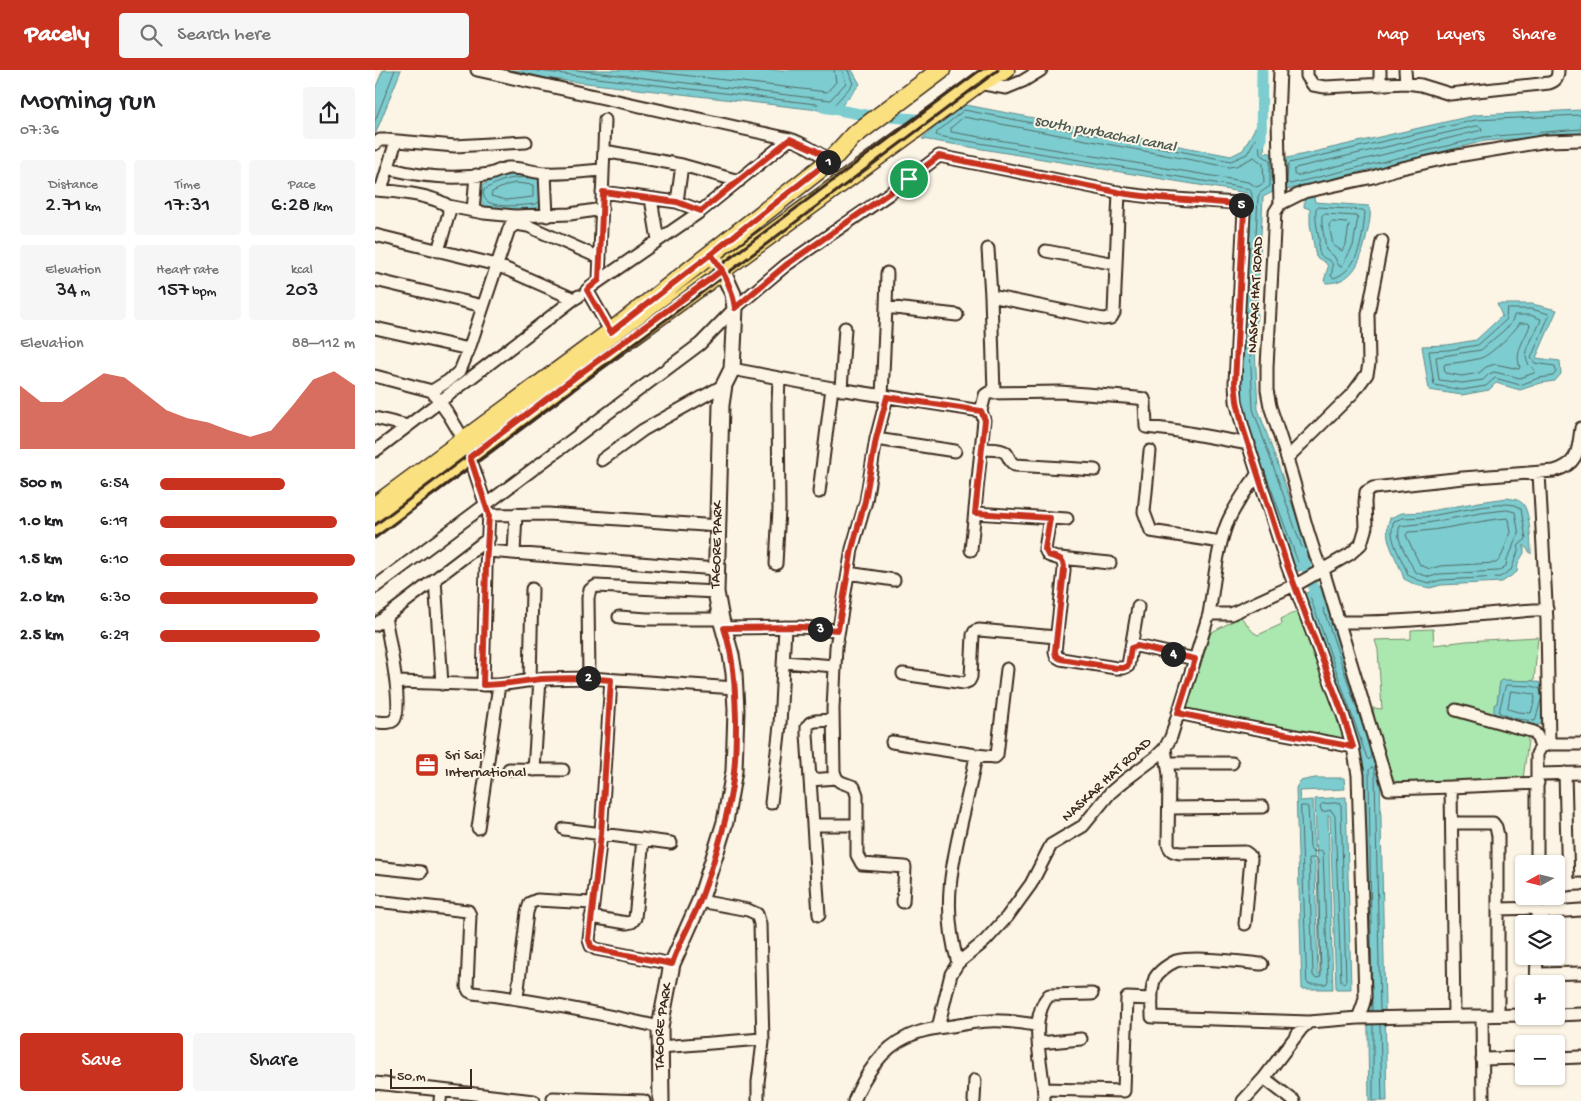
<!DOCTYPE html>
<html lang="en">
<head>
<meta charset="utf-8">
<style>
  :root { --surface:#fff; --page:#f6f6f6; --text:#202124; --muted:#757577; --accent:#c8321e }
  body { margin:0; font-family:"Gochi Hand",sans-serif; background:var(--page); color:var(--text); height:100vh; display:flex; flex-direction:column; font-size:19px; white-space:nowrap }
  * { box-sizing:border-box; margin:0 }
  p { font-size:16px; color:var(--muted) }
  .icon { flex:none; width:28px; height:28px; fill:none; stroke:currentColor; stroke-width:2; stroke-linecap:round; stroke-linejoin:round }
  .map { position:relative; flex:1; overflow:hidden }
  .panel { display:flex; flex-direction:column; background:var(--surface); width:375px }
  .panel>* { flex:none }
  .needle { width:32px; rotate:262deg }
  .controls { position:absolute; left:1140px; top:785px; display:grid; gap:10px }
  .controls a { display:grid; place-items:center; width:50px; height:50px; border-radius:5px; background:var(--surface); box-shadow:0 1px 4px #0004; font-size:25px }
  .scale { position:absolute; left:15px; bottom:12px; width:82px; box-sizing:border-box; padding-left:5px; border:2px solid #3b2a1e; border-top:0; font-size:14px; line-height:18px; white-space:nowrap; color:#3b2a1e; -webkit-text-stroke:4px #fcf5e5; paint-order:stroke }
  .pin { position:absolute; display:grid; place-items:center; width:42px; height:42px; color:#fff; margin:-21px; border:2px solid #fff; border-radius:50%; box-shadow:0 1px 5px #0007 }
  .km { position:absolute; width:25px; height:25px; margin:-12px; border-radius:50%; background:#222; color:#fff; font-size:14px; line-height:25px; text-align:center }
  .round { display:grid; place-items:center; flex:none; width:52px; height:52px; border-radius:5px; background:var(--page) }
  .overview { display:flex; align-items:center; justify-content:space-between; height:85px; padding:0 20px }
  h1 { font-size:28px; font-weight:600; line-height:38px }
  .metrics { display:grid; grid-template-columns:repeat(3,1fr); gap:8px; height:85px; padding:5px 20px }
  .metrics div { display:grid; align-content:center; border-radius:5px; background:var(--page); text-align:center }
  .metrics b { font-size:21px; font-weight:600 }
  .metrics small { font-size:14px; font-weight:400 }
  .metrics p { font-size:14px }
  .chart { height:140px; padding:10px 20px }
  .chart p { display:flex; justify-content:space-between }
  .chart svg { width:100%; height:90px; margin-top:5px; fill:var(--accent); opacity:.7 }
  .cta { display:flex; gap:10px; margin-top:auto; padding:10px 20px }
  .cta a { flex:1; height:58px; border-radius:5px; background:var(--accent); color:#fff; font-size:20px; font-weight:600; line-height:58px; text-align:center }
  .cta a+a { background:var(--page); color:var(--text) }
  ul { padding:0 20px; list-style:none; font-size:16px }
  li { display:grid; grid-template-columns:80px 60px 1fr; align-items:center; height:38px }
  li i { height:12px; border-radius:6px; background:var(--accent) }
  header { display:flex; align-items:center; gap:30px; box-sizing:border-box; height:70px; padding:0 25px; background:var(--accent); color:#fff }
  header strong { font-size:24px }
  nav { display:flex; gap:28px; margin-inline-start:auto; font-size:18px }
  .search { width:350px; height:45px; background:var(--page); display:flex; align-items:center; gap:12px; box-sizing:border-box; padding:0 18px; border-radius:5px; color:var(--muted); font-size:19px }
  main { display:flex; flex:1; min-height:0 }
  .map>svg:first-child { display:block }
</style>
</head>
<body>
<header>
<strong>Pacely</strong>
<div class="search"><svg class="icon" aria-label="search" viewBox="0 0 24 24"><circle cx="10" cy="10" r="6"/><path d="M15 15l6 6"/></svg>Search here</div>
<nav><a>Map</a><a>Layers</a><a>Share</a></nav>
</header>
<main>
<section class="panel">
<div class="overview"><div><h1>Morning run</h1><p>07:36</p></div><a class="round"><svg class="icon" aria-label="share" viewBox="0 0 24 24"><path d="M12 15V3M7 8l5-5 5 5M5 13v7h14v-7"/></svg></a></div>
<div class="metrics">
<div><p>Distance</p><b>2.71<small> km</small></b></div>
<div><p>Time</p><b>17:31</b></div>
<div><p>Pace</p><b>6:28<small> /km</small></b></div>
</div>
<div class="metrics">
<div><p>Elevation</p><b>34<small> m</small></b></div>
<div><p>Heart rate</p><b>157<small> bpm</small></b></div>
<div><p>kcal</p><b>203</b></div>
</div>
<div class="chart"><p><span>Elevation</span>88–112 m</p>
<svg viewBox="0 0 160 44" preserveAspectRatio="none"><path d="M0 44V13L10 21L20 21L30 14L40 7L50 9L60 17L70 25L80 29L90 31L100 35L110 38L120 35L130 23L140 10L150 6L160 13V44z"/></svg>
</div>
<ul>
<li><b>500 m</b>6:54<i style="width:64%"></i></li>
<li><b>1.0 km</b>6:19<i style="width:91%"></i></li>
<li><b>1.5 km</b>6:10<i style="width:100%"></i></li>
<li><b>2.0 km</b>6:30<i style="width:81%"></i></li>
<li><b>2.5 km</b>6:29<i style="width:82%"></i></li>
</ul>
<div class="cta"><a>Save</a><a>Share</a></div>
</section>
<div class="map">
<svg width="1206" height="1031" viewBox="0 0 1206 1031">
  <rect width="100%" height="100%" fill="#fcf5e5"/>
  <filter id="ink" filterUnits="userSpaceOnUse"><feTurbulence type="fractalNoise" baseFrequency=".02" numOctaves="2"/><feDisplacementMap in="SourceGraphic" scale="10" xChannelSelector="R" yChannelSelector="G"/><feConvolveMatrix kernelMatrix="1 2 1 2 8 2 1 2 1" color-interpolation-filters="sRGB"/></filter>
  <g filter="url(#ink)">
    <path fill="#aae8b0" stroke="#728967" d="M922,541L971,670L808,640L833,564L866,547L878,562L883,565L907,554L906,549Z
      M1058,559L1059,575L1091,571L1163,567L1159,611L1128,610L1125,612L1122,633L1119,635L1152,655L1153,671L1148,709L1008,714L998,638L1007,639L1003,580L1000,570L1036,569V560Z"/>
    <path fill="#7bccd0" stroke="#618b89" d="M8,0H26L0,65V19Z
      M137,0H477L485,14L461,42L159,7Z
      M586,34L856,86L868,80L880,58L891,55L889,82L900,84V121L888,127L880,278L883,339L938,493L922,502L867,354L862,315L872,123L547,69Z
      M1206,40V64L1110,71L907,121L908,89L1101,45Z
      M140,102L166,104L167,136L163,139C148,140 110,146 104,129C102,125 103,121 104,117L128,104Z
      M930,123H938L940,132L994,136C997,144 994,155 992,163C987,188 980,213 951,213L949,211L953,197L951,193L941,187L935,154V139L929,137Z
      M1122,234H1157L1182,240L1161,288L1185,291L1186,304L1180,311L1166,313L1145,320L1121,313L1114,320L1087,325L1054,320L1047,276L1072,275L1101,270L1127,246Z
      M1132,428C1137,429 1143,429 1147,433C1155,439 1156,473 1156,484L1149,475V483L1143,493L1142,502L1127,512L1066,515L1055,518L1041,515L1029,509C1023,488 1006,470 1015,448L1027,443L1050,442L1104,432Z
      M946,516L998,672L1005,704L1012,1031H994L989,697L929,524Z
      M1128,610L1159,611L1168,614L1172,629L1166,654C1157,660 1132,651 1121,649L1119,644V635L1122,633L1125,612Z
      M940,708H969L970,719L924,721L925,731L938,730L943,904H945L940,729L971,727L976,919H961L955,746L953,745L958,919H927L921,718L925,711Z"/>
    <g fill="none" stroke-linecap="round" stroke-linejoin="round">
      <path stroke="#556b65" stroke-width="1" d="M155,0L458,36L478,14L473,0
        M201,0L455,30L471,13L467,0
        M265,0L452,22L461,12L459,0
        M1206,45L1101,50L914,93L913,95L912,112L915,114L1109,67L1206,59
        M589,47L854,97L861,96L879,87L888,94L889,113L882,117L873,112L576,62V58Z
        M0,51L20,0
        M1102,56L1106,57L1107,60L922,106L919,104V100L921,98Z
        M154,108C137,106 123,111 109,120C103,142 148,135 161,134L164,132
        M141,113L158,115V127L131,130L116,126L117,122L132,115Z
        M943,137L988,140L990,142C988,165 985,199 959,208L956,206C961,185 952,194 945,184C942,179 945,172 944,168C942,158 940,150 941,139Z
        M949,144L981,146L983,147L978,176L967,196H964L959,186L951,180C950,168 946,157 947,146Z
        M957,152L972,153L974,155L971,174L967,181L958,175L954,155Z
        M1132,239H1156L1174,244V246L1156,288L1160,293L1180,296L1181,302L1178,306L1164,308L1145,315L1120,308L1111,316L1087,320L1059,315L1054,281L1073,280L1103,275L1131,250Z
        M1140,245H1155L1166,249C1162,265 1139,288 1160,300L1159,303L1145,308L1119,302L1114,304L1108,310L1087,313L1064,310L1061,287L1106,280L1135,255Z
        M1145,253H1153L1155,255C1150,270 1139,281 1145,297L1144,299L1120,294L1111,297L1104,303L1087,306L1070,303L1069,296L1070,294C1082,293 1095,291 1106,288C1117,284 1139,262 1145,253Z
        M868,286L877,125L875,119L563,66L561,65L562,62L589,40L856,91L872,84L881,68H884L885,84L895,90V116L885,123L883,127L875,278L878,339L931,489L930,491L927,493L923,492L890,402
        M1132,434L1140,435L1146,439L1151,469L1144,475C1143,484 1139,492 1136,500L1125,507L1066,510L1055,513L1043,510L1033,505C1028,489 1011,468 1019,451L1028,448L1050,447L1105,437Z
        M1132,440L1140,442L1144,465L1139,472L1137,480L1132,489L1131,496L1123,501L1065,504L1055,507L1045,504L1039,501C1034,487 1019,470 1025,456L1052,453L1106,443Z
        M1132,448L1134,449L1136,463C1130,472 1129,487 1121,493L1065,496L1055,499L1045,495L1031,465L1033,462C1067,461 1099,451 1132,448Z
        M1136,621L1159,624L1160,629L1156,643L1143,642L1133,639Z
        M1166,625L1165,619L1157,616L1131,615C1130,617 1124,641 1124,643L1142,649L1160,651L1166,630
        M992,669L944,526L940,524L936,526V529L992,688L994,690L996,687L994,676
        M964,733L966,735L971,911L969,914L966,912L960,746L956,740L947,742L945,736L947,734Z
        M926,736H931L933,737L935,778L939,782L946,780L948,782L953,911L951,914H934L932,912Z
        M935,788H941L943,790L946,905L944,908L939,907L938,905L934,790Z
        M997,941L994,700L997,697L999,699L1000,705L1005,941
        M1005,954L1007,1031
        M998,955V1031"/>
      <path stroke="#7bccd0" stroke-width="11" d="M448,37L490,45L553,50
        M886,71L887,0
        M926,483L944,534"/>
      <defs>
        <path id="street" d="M102,0L415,69
          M905,0L903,49L905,134
          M932,0V6L938,15L950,17L1031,13L1046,15L1075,24L1174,13C1181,11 1183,8 1183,0
          M1005,0V15
          M1030,0L1031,13
          M603,13L631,18L648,11L666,0
          M0,74L5,70H11L80,76L151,72
          M229,81L307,95L364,111
          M13,98C45,107 82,110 115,104C121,102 127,99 133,98C147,97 158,103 171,103C190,104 209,101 228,100
          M170,103L172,146
          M0,120C19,121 58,125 73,136L74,143L63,181
          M6,120L21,71
          M227,122L302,132L326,141
          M276,129L283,170
          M302,132L307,95
          M73,136L109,143L140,146
          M98,141L101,105
          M134,159L140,146L195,144L227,139
          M0,165L122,195L199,229L204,226
          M613,179L616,226L619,323
          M671,181L741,194
          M0,210L108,236
          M224,210L230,50
          M616,226L728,249L736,248L739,243L744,122
          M511,237L512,203
          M0,258L94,279
          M236,262L212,220L220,214L326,141L415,69C430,74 442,82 455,91
          M357,299L457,318L606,341L609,350L596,480
          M0,306L57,321L74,345L89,370
          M466,320L470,258
          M57,321L73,311L85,301L94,279L134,159L141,154L153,156L225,188
          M507,326L511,237L582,245
          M512,327L501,369L491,431L477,479L461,577L458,639L459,701C462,715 469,712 479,717L482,725V785L487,794L530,797L528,832
          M606,341L610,325L613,323L685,322L762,328L769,329L770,332L771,357L797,360L874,374
          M0,348L33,356
          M501,369L580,381
          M607,379C613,380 625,378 631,383C635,388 634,392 640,395L720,400
          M0,381L199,229
          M775,381L769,442L776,461L846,472
          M95,387L114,445L111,497L108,615
          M912,388L978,323L992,304L994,294L993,244L1007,171
          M227,390L268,360L349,315
          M1164,403L1172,551L1174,674
          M444,422L457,318
          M600,443L692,449
          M114,445L173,444L343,456
          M675,448L670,479L673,485C683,490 689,486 689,500L680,581L681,586L686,589L741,598H748L753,596L756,578L762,576L820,589
          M112,481L341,499
          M139,483L141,444
          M685,488L735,493
          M401,494L404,439L403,334L404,308
          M473,503L519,510
          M60,509L67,614
          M0,517L102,441L325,274L360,238L411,195L514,124L564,86L752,124L784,128L863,133L868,136L869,141L860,313L861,331L868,358L912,495L968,645L978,677L983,705L990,927C989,935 986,940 983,948
          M834,544C839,515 841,484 851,456C858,437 872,420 883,403
          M244,547L272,549H346
          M963,552C1032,553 1102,544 1172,539
          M0,555L114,468
          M349,558L426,557L463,560
          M756,578L763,537
          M409,592L460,596
          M528,604L589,613L594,611L596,607L598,565L600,561L604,560L681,567
          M214,608L213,528L215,520L221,516L341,522
          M236,610L226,764L214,870L216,876L221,879L297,894
          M155,611L157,519
          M21,612L124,615L165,609L214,608L360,618
          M1081,640L1159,662L1162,666L1166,677
          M803,643C861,656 919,665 978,677
          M0,652C5,652 15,654 19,650C29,640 13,564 10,547
          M517,672L601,685C589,758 560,818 583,893
          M790,678L794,705L793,774C795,781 798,782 805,783L870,782L874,785L876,789L870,854
          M601,685L620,687L622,685L632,599
          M793,693H857
          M134,699L188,700
          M159,700L165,609
          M1190,703L1193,815
          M1163,704L1206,703
          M435,710L461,708
          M1163,713L1076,717L1014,719L948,500L941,487L933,462L912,388L895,336L892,320V297L899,160L900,142L905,134L929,122L998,107L1018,100L1076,87L1173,71L1206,70
          M1076,717L1079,946
          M396,733L405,655L410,557
          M794,738L888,737
          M1078,753H1118L1121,757L1123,766V945
          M438,755H482
          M103,758L124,615
          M189,759L296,773
          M1162,794V684L1166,677L1174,674H1206
          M0,797L46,802
          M1181,815L1206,814
          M0,831L93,841L95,845L92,917L94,921L98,923C161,930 223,943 285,957
          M325,831L373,840L382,844L385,854L388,972L383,1012V1031
          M1123,839L1162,838
          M1162,843L1206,840
          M444,845L432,664V657L435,653L440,651L458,650
          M216,847L252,853L257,852L260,848L268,769
          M1162,854V826
          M887,894C866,892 820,886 801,891C794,894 784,901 780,908C775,920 777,934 777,947L934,952
          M1162,904L1206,903
          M1161,914L1162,886
          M142,928L152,842L155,833L162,830L217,833
          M1181,945L1206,944
          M1107,946L1108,1031
          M563,958L576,904L583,893L610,871L632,847L656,814L676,775L708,756L735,723L749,711L781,687L790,678L796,667L834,544H856L926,512L975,484L986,474L991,457L990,432L991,422L998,418L1088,408L1179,401C1204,394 1203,380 1206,358
          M664,973L706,969
          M285,977L387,969
          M1181,988L1206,987
          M1107,989L1149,988
          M889,1008L919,1031
          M0,1013L66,1020L65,1031
          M669,1019L749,1021L752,928L777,929
          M66,1020L159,1031
          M178,1028L269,1031
          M479,1031C489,1006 507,978 532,967C546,960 562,958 577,956C590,954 603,951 615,951C631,950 646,953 661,955
          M599,1031L600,1010
          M669,1031C670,999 651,951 674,925L717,924
          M868,1031L889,1008L927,958L934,952L983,948L1149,945"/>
        <g id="secondary">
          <path id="s1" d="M286,1031L285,957L297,894L325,831L342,778L350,752L359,701L361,640L359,603L356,585L346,549L341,522L346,335L349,315L357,299L360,238L358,224L347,200L336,184"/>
        </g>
        <path id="primary" d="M0,436L236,262L455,91L478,66L566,0
          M0,456L113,373L203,305L334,210L355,194L603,13L630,0"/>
      </defs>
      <use href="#street" stroke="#3b2a1e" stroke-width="15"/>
      <use href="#secondary" stroke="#3b2a1e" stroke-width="19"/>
      <use href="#primary" stroke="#3b2a1e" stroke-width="21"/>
      <use href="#street" stroke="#fcf5e5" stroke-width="11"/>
      <use href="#secondary" stroke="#fcf5e5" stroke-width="15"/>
      <use href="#primary" stroke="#fbe080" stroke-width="18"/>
      <path stroke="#3b2a1e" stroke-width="3" d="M0,455L605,0
        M0,468L623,0"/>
    </g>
  </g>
  <g fill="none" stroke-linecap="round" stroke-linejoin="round" filter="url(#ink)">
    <defs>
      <path id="route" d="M534,109L411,195L360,238C357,217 348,201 336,184L236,262L212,220L224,210L228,122L302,132L326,141L415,69L440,80L455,90L336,184L347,200L334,210L203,305L95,387L114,445L111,497L108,615C128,615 147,611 166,609C190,608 213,608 236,610L226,764L214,870L216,876L221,879L297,894C304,872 316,853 325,831C340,790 354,746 359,702C361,684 361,666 361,648C360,617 359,588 349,558L426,557L463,560L477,479L490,431L501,369L512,327L606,341L610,350L600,443L675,448L670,479L673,485C683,489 689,486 689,500L680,581L681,586L686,589L741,598H748L753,596L756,578L762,576L820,589L803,643C861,656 919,665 978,677L968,645L912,495L868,358L862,331L860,313L869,141L868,136L863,134L784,128L752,124L564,86L534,109"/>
    </defs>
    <use href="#route" stroke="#fff" stroke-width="10"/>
    <use href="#route" stroke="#c8321e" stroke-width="6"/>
  </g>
  <defs>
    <symbol id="office-square" viewBox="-11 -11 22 22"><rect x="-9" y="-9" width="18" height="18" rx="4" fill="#c8321e" stroke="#fcf5e5"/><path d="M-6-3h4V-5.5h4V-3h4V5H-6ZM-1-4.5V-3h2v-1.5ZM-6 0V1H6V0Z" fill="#fff"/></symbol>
  </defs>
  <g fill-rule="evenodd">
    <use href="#office-square" x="38" y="681" width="28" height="28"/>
  </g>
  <g text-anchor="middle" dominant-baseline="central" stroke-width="4" stroke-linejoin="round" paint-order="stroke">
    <g font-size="15" fill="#3b2a1e" stroke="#fcf5e5">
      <text transform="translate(881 225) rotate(-87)">NASKAR HAT ROAD</text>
      <text stroke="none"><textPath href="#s1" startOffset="570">TAGORE PARK</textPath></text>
      <text transform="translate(732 710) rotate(-43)">NASKAR HAT ROAD</text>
      <text stroke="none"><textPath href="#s1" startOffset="75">TAGORE PARK</textPath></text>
    </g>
    <g font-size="15" fill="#3b2a1e" stroke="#fcf5e5" text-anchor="start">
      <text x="70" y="686">Sri Sai<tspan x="70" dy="17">International</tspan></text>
    </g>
    <g font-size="16" font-style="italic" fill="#4e5b53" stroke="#fcf5e5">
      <text transform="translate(730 65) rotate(11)">south purbachal canal</text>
    </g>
  </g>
</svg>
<div class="controls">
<a><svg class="needle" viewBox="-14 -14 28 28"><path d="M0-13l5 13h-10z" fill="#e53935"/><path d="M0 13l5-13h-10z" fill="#757577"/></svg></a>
<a><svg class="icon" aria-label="layers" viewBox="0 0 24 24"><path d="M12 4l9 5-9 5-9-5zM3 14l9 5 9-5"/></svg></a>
<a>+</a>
<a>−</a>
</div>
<div class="scale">50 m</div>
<div class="pin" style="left:534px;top:109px;background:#1e9e55"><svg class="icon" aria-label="arrive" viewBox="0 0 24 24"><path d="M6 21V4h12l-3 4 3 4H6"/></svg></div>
<b class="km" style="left:453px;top:92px">1</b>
<b class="km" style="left:213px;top:608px">2</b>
<b class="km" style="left:445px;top:559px">3</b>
<b class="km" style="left:798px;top:584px">4</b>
<b class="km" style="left:866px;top:135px">5</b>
</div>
</main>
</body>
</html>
